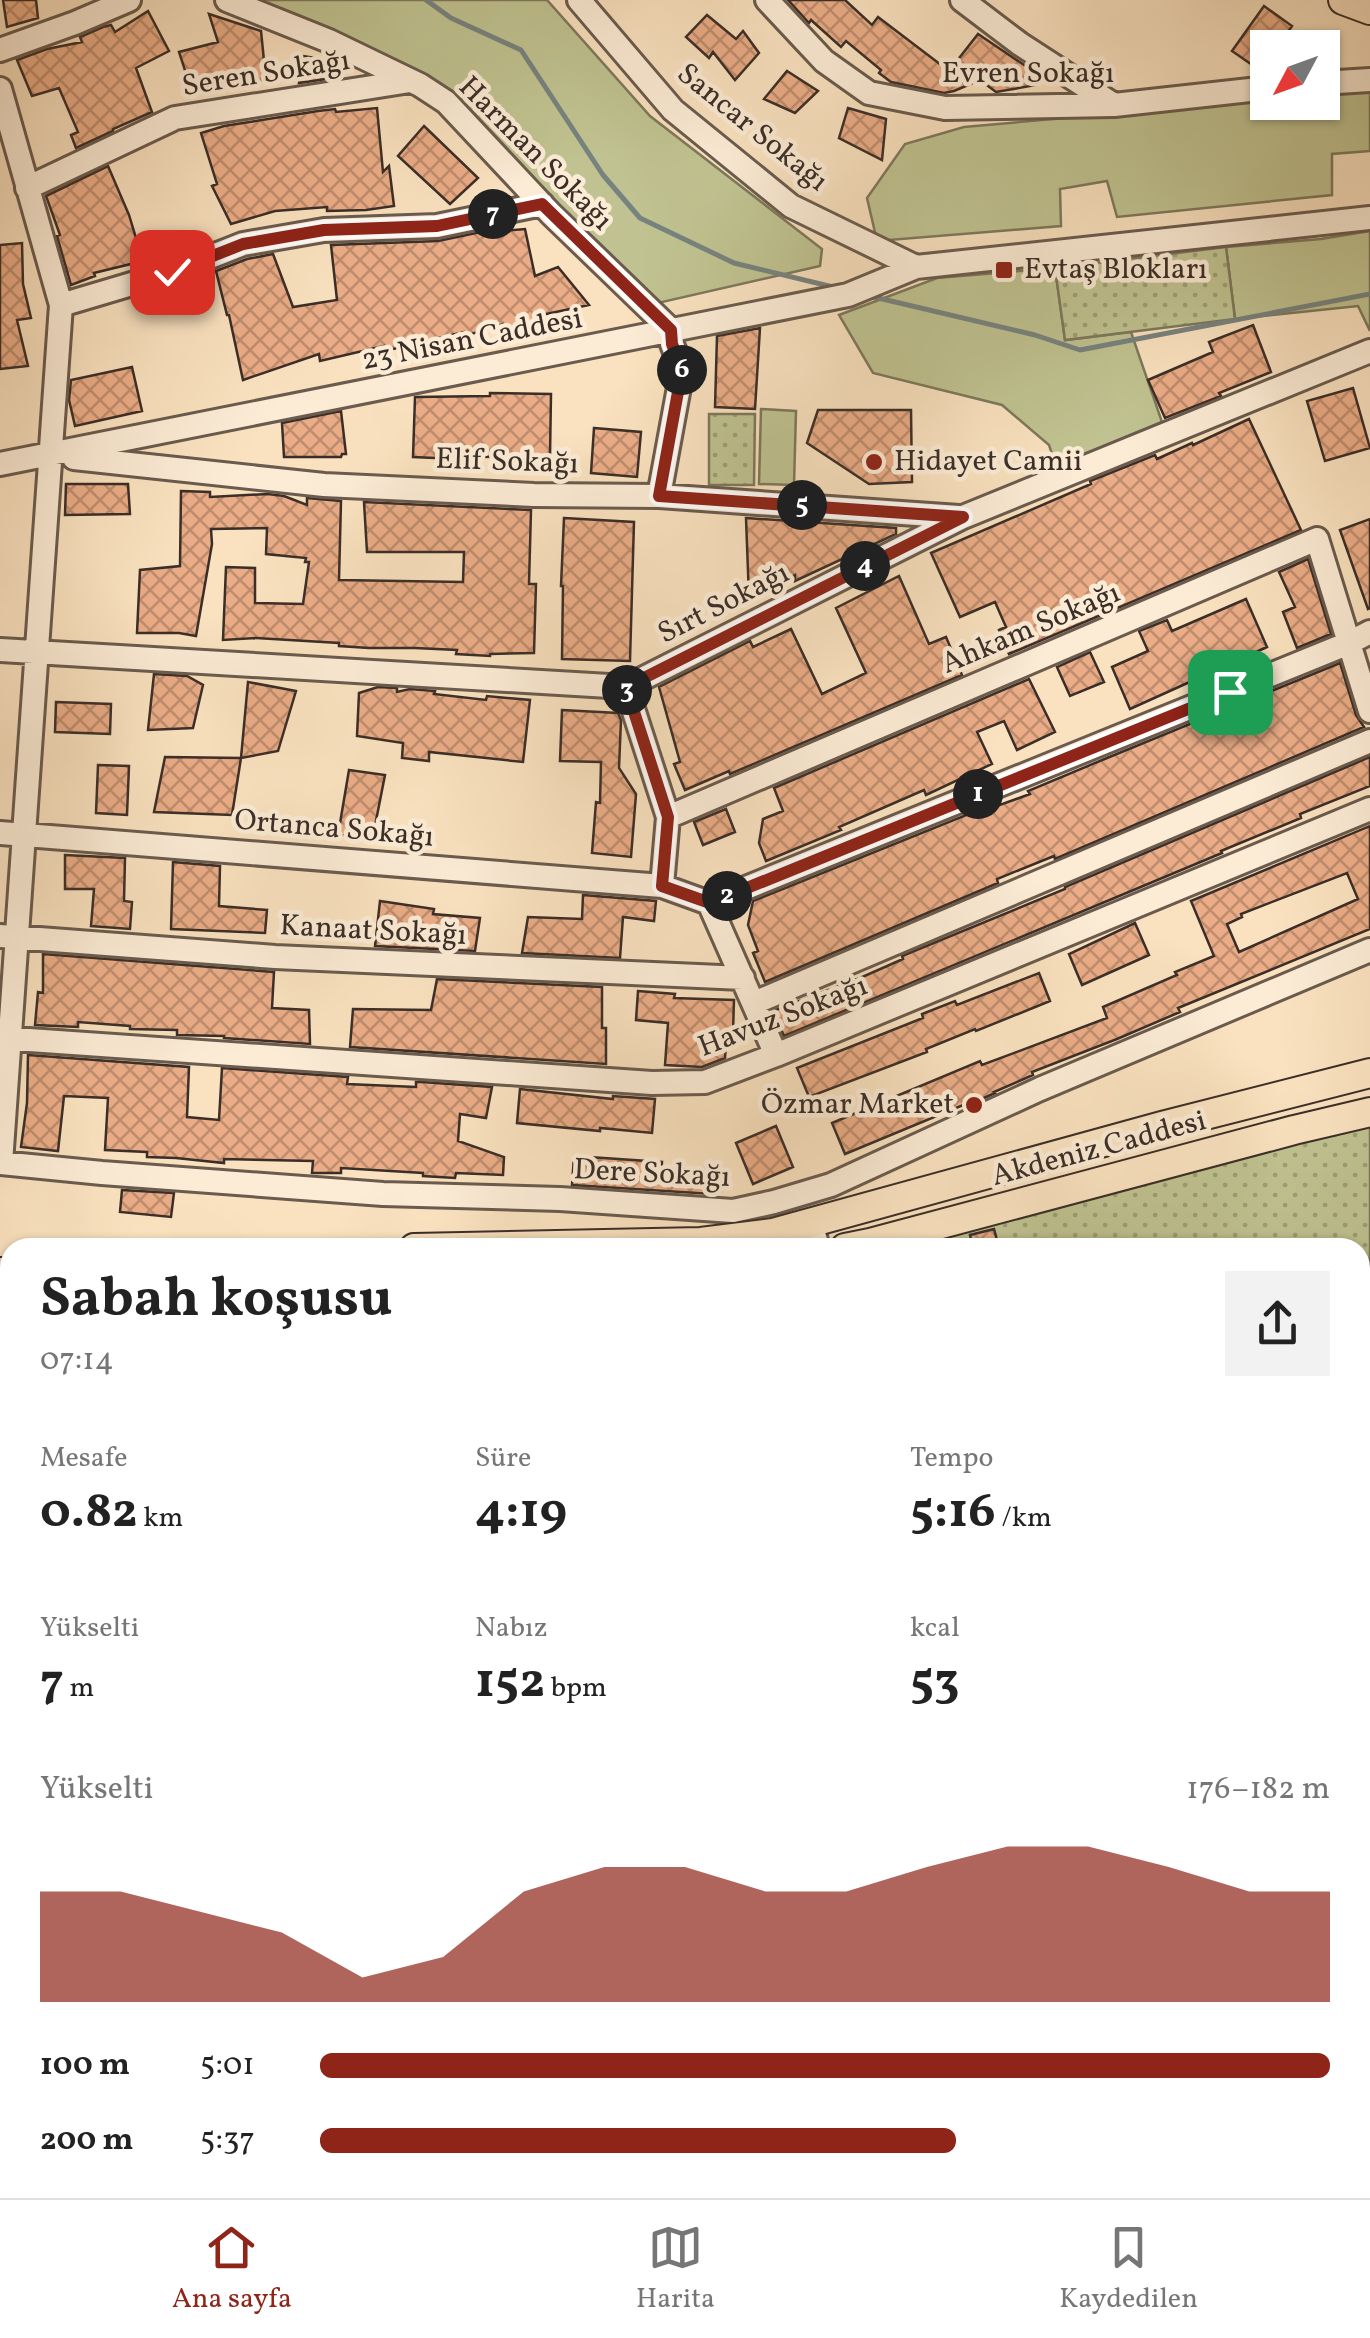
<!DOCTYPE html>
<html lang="tr">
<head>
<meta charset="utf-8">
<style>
  :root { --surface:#fff; --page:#f2f2f2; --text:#222; --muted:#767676; --line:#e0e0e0; --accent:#8f2418 }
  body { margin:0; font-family:Vollkorn,serif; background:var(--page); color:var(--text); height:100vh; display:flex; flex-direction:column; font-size:38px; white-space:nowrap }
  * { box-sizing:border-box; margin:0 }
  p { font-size:32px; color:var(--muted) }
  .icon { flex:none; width:55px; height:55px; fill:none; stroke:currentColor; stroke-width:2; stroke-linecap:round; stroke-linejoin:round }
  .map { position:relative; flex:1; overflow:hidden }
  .drawer { position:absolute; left:0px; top:1238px; width:1370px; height:962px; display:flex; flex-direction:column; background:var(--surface); border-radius:30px 30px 0 0; box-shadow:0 2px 8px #0004 }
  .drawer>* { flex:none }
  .needle { width:65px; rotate:229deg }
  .buttons { position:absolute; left:1250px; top:30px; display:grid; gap:20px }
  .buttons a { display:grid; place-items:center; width:90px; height:90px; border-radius:0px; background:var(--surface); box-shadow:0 2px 8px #0004; font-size:50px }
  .pin { position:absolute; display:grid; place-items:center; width:85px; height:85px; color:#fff; margin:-42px; border-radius:20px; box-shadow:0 5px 15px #0006 }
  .km { position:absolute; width:50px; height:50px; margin:-25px; border-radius:50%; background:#222; color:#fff; font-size:28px; line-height:50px; text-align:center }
  .round { display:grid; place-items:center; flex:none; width:105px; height:105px; border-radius:0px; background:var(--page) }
  .headline { display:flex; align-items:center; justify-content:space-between; height:170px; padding:0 40px }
  h1 { font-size:55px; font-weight:700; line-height:75px }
  .figures { display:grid; grid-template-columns:repeat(3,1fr); gap:15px; height:170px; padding:10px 40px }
  .figures div { display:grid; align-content:center }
  .figures b { font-size:50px; font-weight:700 }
  .figures small { font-size:28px; font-weight:400 }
  .figures p { font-size:28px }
  .chart { height:280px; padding:20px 40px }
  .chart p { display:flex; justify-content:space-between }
  .chart svg { width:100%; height:180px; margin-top:10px; fill:var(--accent); opacity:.7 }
  ul { padding:0 40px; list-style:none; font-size:32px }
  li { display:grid; grid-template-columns:160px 120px 1fr; align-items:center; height:75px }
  li i { height:25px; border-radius:12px; background:var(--accent) }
  .menu { display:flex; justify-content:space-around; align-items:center; height:140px; border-top:2px solid var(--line); background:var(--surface); font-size:28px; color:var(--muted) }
  .menu a { display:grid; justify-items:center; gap:5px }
  .menu .active { color:var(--accent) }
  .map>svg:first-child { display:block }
</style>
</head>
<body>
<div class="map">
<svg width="1370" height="2198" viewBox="0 0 1370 2198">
  <defs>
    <pattern id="park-dots" width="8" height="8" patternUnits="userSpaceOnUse" patternTransform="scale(2.5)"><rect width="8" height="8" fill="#c0c391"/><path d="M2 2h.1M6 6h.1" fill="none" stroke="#9d9f76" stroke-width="1.8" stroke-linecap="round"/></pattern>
    <pattern id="building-cross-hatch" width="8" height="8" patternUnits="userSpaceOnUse" patternTransform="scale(2.5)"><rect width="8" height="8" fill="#ebad87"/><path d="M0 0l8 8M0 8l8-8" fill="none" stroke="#bf8d6e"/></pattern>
  </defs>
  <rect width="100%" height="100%" fill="#fae2c0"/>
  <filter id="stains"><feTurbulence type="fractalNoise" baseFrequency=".002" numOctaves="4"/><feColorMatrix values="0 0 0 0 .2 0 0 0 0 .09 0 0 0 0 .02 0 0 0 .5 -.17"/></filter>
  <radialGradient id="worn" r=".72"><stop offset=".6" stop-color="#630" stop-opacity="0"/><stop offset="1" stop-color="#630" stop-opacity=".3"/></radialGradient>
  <path fill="#c0c391" stroke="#7d785c" stroke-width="2.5" d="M259,0H547L650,116L822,249L820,266L658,303L428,79Z
    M1370,91V151L1332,154V195L1117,217L1107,181L1060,189L1061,226L877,241L867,198L905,144L964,127L1267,100L1268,102H1322L1323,95Z
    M1370,231V331L1358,306L1235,319L1226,247L1321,239Z
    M1055,268L1065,340L1131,332L1162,422L1056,466L1049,445L1002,405L873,373L839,315L937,278Z
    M761,409L796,411L794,485L759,484Z"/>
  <path fill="url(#park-dots)" stroke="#7d785c" stroke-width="2.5" d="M1226,247L1235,319L1065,340L1055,268Z
    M709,414H755L754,485H709Z
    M1370,1121V1406L1360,1397V1248H951L948,1229Z
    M0,1319H10V1400L3,1396L0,1399Z
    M1360,1770L1370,1788V1864H1360Z
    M0,1778L10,1783V1895L0,1913Z"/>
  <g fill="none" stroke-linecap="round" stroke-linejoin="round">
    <path stroke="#77837f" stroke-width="5" d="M426,0L451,18L521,50L603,175L640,218L734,263L833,287
      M874,297L1035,335L1080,350L1370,294"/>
  </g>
  <path fill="url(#building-cross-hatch)" stroke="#3a2e28" stroke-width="2.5" fill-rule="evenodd" d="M3,0H36L38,18L7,27Z
    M788,0H845L872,25L878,17L949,71L978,34L1039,75L1036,85L996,92L980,80L954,91L944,93L891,82L879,73L881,70L846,41L841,47L811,20L809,23Z
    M1264,6L1292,26L1277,48H1268V61L1261,71L1232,51Z
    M148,11L169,51L136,68L152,112L113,129V131L76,148L71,135L78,132L59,88L32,96L17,60L47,49L82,42L80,37L103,27L111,25L115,32Z
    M209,14L261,31L266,80L233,86L232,82L193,95L179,52L218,42Z
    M707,15L736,39L743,31L759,53L735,80L713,52L709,58L686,37Z
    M303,56L333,61L326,79L299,83Z
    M787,71L818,91L795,113L764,99Z
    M377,108L383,172L389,166L394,206L366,210L327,211V207L275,211L231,224L212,186L217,184L201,133L224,126L318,111L335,109L336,112Z
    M848,108L886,119L882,160L839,138Z
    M424,126L478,178L450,204L398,156Z
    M108,166L129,215L143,261L94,273L95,276L71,285L57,236L60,235L46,196Z
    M525,229L535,276L558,267L589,305L537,316L538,320L504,328L503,324L465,336L464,332L385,351L384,346L320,361L319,354L243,380L229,315H227L216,271L247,259L273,254L293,307L337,300L331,245L438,241L476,233Z
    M22,243L23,284L31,318L17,320L28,366L0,369V245Z
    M1253,325L1271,372L1219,393L1221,396L1165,418L1148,380L1213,352L1209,342Z
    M760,328L755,409L715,407L717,336Z
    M132,367L142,411L75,426L69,400L71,380Z
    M1353,388L1370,448L1325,461L1307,401Z
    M490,393L551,394L550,456L480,457V460L413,457L415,397L490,396Z
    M818,410H911L912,482L869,484L807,443Z
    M341,411L346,454H342L341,457H284L282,423Z
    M1249,419L1301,530L1009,654L999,630L1006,627L995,602L960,617L931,553L1091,484L1090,481L1155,455L1157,459L1192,443L1193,445Z
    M594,428L641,432L637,477L591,473Z
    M66,484H128L130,514L65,515Z
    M181,491L210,492V497L268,494L284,496L307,505V498L341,501L339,580L463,582L464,552H367L364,502L531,510L529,584H536L534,653L490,654V656L456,654L457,650L415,648H369L339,646V643L256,638L223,640L226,567L255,568V603L303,604L309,562H305L306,558L266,554L267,528L211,529L212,544L196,636L179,633H137L140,570L180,566Z
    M564,518L634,522L630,661L562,659L563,586H561Z
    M746,518L896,528V534L795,581V575L749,598Z
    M1370,519V608L1368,609L1340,530Z
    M1308,559L1331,634L1297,648L1283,612L1295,607L1279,572Z
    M899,576L929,644L946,637L962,675L730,774L729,771L685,790L674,764L680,762L659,687L750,641L753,647L791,629L822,694L866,673L836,608Z
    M1246,599L1267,647L1130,709L1112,667L1148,651L1139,631L1167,620L1172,631Z
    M1090,652L1104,682L1070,696L1057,667Z
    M1340,663L1356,715L1364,727L1055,859L1054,856L997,879L998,883L765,982L753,953L758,951L748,925L753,901L971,813L972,815L1030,794L1028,791L1107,758L1214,714L1215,716L1263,697L1262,695Z
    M154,674L187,676L203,685L193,728L148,730Z
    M1029,679L1055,732L1017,750L1004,721L977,732L992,764L926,795L924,790L839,827L841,830L766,861L759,843L763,819L783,811L774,788Z
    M248,682L296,691L278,751L241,758Z
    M378,687L397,688V692L410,689L435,691L434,694L486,700L487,696L530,700L523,762L429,752V761L402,758L403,743L357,736L359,693Z
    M56,702L111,704L110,734L55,732Z
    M562,710L618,713L621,720L619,768L636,794L631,857L592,853L596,802L600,803L601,762L560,761Z
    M165,757L241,758L232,815L154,812Z
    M1370,757V786L1300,814L1301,818L1221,851L1222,853L784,1036L773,1011L860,978L903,959L902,956L1065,889V887Z
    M98,765L129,766L127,815L96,813Z
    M349,770L385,775L373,836L338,835Z
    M726,809L735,832L703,845L694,822Z
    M1370,826V929L1178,1008L1180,1012L1117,1039L1032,1072L1033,1075L994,1092L995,1093L964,1107L963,1105L845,1154L832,1123L980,1061L982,1065L1107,1018L1103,1007L1177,975L1175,972L1214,956L1191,901ZM1347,873L1358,899L1239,952L1227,924L1242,917L1241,914Z
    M65,855L125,858L124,901L132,902L130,929L91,926L94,889H65Z
    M173,862L220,866L219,906L267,910L265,933L171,929Z
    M583,895L656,901L654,921L623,917L620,958L522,953L528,917L582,919Z
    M380,901L434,909L433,914L480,918L475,951L375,946Z
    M1135,923L1149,955L1082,985L1069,954Z
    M43,954L274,972L272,1008L309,1010L310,1044L224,1038V1036L177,1035V1030L130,1029V1026L78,1022V1027L35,1025L38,992L43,993Z
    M1039,973L1050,1001L976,1031L975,1029L926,1049L927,1052L809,1097L797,1068L923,1018L922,1014L955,1001L957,1005Z
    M437,979L602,987V1028H606V1064L350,1047L353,1009L431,1010Z
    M638,991L675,994L674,998L734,1000L733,1032H727L725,1058L702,1067L665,1065L668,1023L636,1020Z
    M28,1055L189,1067L187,1117L219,1120L222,1068L348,1077L347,1084L416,1087V1082H422L492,1087L486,1118L460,1114L458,1141L504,1157L503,1175L456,1173L455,1178L423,1176V1173L341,1168V1173H312L313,1161L224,1159V1163L176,1158L147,1157V1152L105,1150L108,1098L64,1096L58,1151L21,1147L27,1103Z
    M520,1089L613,1099V1096L655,1099L652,1133L600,1128V1131L517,1123Z
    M776,1126L793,1167L753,1184L736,1143Z
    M574,1156L662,1162L661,1176H697V1169H712V1175H721V1191H712V1194L572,1185Z
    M122,1190L174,1193L171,1217L120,1212Z
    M994,1229L999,1248H973L970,1235Z"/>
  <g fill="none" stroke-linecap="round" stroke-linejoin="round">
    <defs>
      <path id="minor" d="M227,0L329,41L420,85L446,102L551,214L671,330
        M579,0L673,110L791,206L916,267
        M767,0L824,61L869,93L945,108L1114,105L1268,88
        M962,0L1020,44L1114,105
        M0,50L75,23L129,0
        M1322,83L1370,80
        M0,89L61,305L1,1163
        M27,188L175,118L410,81
        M61,305L172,272L243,244L324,230L437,226L542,204
        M74,458L324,485L534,495L659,496L959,517
        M0,464L848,295L916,267L1370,218
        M659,496L682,371L672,344L671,330
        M0,650L626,687L963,517L1370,351
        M626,687L668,817L662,886
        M668,817L1317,539L1370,711
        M0,833L662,886L709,903L776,1055
        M709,903L1349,643L1370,632
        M0,936L275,957L743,978
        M754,1003L1370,741
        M0,1038L652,1083L705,1082L776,1055L1370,809
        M0,1163L102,1173L383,1194L560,1199L733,1211L774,1202L831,1185L1040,1089L1370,950
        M811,1222L818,1248
        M0,1505L10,1486
        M1360,1507L1370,1520
        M1360,1553L1370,1552
        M0,1615L10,1620
        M1360,1701L1370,1700
        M1360,1973H1370
        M0,2025L10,2028
        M1360,2181L1370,2152
        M335,2190L341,2198
        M816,2190L822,2198
        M910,2190L916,2198
        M360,2198L371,2190
        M618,2198L629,2190
        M880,2198L891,2190
        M1107,2198L1118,2190
        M1336,2198L1347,2190"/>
      <path id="major" d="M1343,0L1370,10
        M414,1248L701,1242L773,1233L1162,1126L1370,1073
        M845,1248L870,1243L1294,1130L1370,1112
        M0,1272H10
        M0,1299H10"/>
    </defs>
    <use href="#minor" stroke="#6a5b4e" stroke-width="28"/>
    <use href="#major" stroke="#3a2e28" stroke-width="32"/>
    <use href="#minor" stroke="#fcecd6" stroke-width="22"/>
    <use href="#major" stroke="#fae2c0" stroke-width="28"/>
  </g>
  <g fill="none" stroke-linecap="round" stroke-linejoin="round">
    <defs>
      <path id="route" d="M172,272L243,244L324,230L437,226L542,204L671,330L672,344L682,370L659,496L963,517L626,687L668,817L662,886L710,903L1230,692"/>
    </defs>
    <use href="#route" stroke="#fff" stroke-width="20"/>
    <use href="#route" stroke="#8f2418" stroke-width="12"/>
  </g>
  <g fill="#8f2418" stroke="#fcecd6" stroke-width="4">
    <rect x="994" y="260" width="20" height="20" rx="5"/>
    <circle cx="874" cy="462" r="10"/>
    <circle cx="974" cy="1105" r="10"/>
  </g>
  <g text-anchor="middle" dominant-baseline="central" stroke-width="9" stroke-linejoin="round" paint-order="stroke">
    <g font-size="30" fill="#3a2e28" stroke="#fcecd6">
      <text transform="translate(266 74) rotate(-9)">Seren Sokağı</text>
      <text x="1028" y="74">Evren Sokağı</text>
      <text transform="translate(752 128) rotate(39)">Sancar Sokağı</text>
      <text transform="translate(535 154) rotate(45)">Harman Sokağı</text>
      <text transform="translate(472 340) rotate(-11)">23 Nisan Caddesi</text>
      <text transform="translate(507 462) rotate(2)">Elif Sokağı</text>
      <text transform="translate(724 604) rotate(-27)">Sırt Sokağı</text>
      <text transform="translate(1031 629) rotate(-23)">Ahkam Sokağı</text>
      <text transform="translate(334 829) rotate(5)">Ortanca Sokağı</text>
      <text transform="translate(373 931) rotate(3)">Kanaat Sokağı</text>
      <text transform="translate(783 1017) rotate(-21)">Havuz Sokağı</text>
      <text transform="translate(1099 1149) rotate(-15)">Akdeniz Caddesi</text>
      <text transform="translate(652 1174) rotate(3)">Dere Sokağı</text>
    </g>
    <g font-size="30" fill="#3a2e28" stroke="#fcecd6" text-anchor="start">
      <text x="1024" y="270">Evtaş Blokları</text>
      <text x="894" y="462">Hidayet Camii</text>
      <text x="954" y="1105" text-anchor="end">Özmar Market</text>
    </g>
  </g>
  <rect width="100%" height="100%" filter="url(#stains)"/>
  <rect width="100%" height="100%" fill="url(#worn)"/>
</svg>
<div class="buttons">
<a><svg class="needle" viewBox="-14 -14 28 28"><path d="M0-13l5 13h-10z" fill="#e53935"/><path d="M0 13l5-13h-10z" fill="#767676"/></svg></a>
</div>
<div class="pin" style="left:1230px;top:692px;background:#1e9e55"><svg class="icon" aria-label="arrive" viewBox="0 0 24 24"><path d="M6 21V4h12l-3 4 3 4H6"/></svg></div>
<div class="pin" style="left:172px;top:272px;background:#d93025"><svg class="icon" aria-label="check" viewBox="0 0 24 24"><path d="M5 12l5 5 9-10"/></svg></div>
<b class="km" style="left:978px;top:794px">1</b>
<b class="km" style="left:727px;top:896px">2</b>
<b class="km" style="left:627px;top:690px">3</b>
<b class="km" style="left:865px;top:566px">4</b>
<b class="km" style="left:802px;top:505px">5</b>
<b class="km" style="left:682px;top:370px">6</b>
<b class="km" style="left:493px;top:214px">7</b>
<section class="drawer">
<div class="headline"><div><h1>Sabah koşusu</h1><p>07:14</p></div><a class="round"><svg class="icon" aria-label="share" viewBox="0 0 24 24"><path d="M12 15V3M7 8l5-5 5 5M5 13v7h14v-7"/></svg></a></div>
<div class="figures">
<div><p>Mesafe</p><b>0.82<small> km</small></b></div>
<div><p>Süre</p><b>4:19</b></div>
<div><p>Tempo</p><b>5:16<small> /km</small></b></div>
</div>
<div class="figures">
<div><p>Yükselti</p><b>7<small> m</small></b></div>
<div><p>Nabız</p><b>152<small> bpm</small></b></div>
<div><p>kcal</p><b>53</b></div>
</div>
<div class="chart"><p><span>Yükselti</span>176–182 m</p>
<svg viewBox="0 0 160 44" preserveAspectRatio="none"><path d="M0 44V17L10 17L20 22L30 27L40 38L50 33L60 17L70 11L80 11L90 17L100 17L110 11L120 6L130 6L140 11L150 17L160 17V44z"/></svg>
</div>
<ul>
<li><b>100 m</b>5:01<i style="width:100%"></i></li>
<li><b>200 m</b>5:37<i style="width:63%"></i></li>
</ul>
</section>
</div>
<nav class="menu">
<a class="active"><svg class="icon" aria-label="home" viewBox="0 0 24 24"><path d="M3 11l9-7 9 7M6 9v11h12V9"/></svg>Ana sayfa</a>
<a><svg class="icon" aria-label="map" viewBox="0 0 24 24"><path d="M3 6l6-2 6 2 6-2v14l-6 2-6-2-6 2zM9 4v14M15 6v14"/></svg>Harita</a>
<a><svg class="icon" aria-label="saved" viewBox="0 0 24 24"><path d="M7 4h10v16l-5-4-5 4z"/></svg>Kaydedilen</a>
</nav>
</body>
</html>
